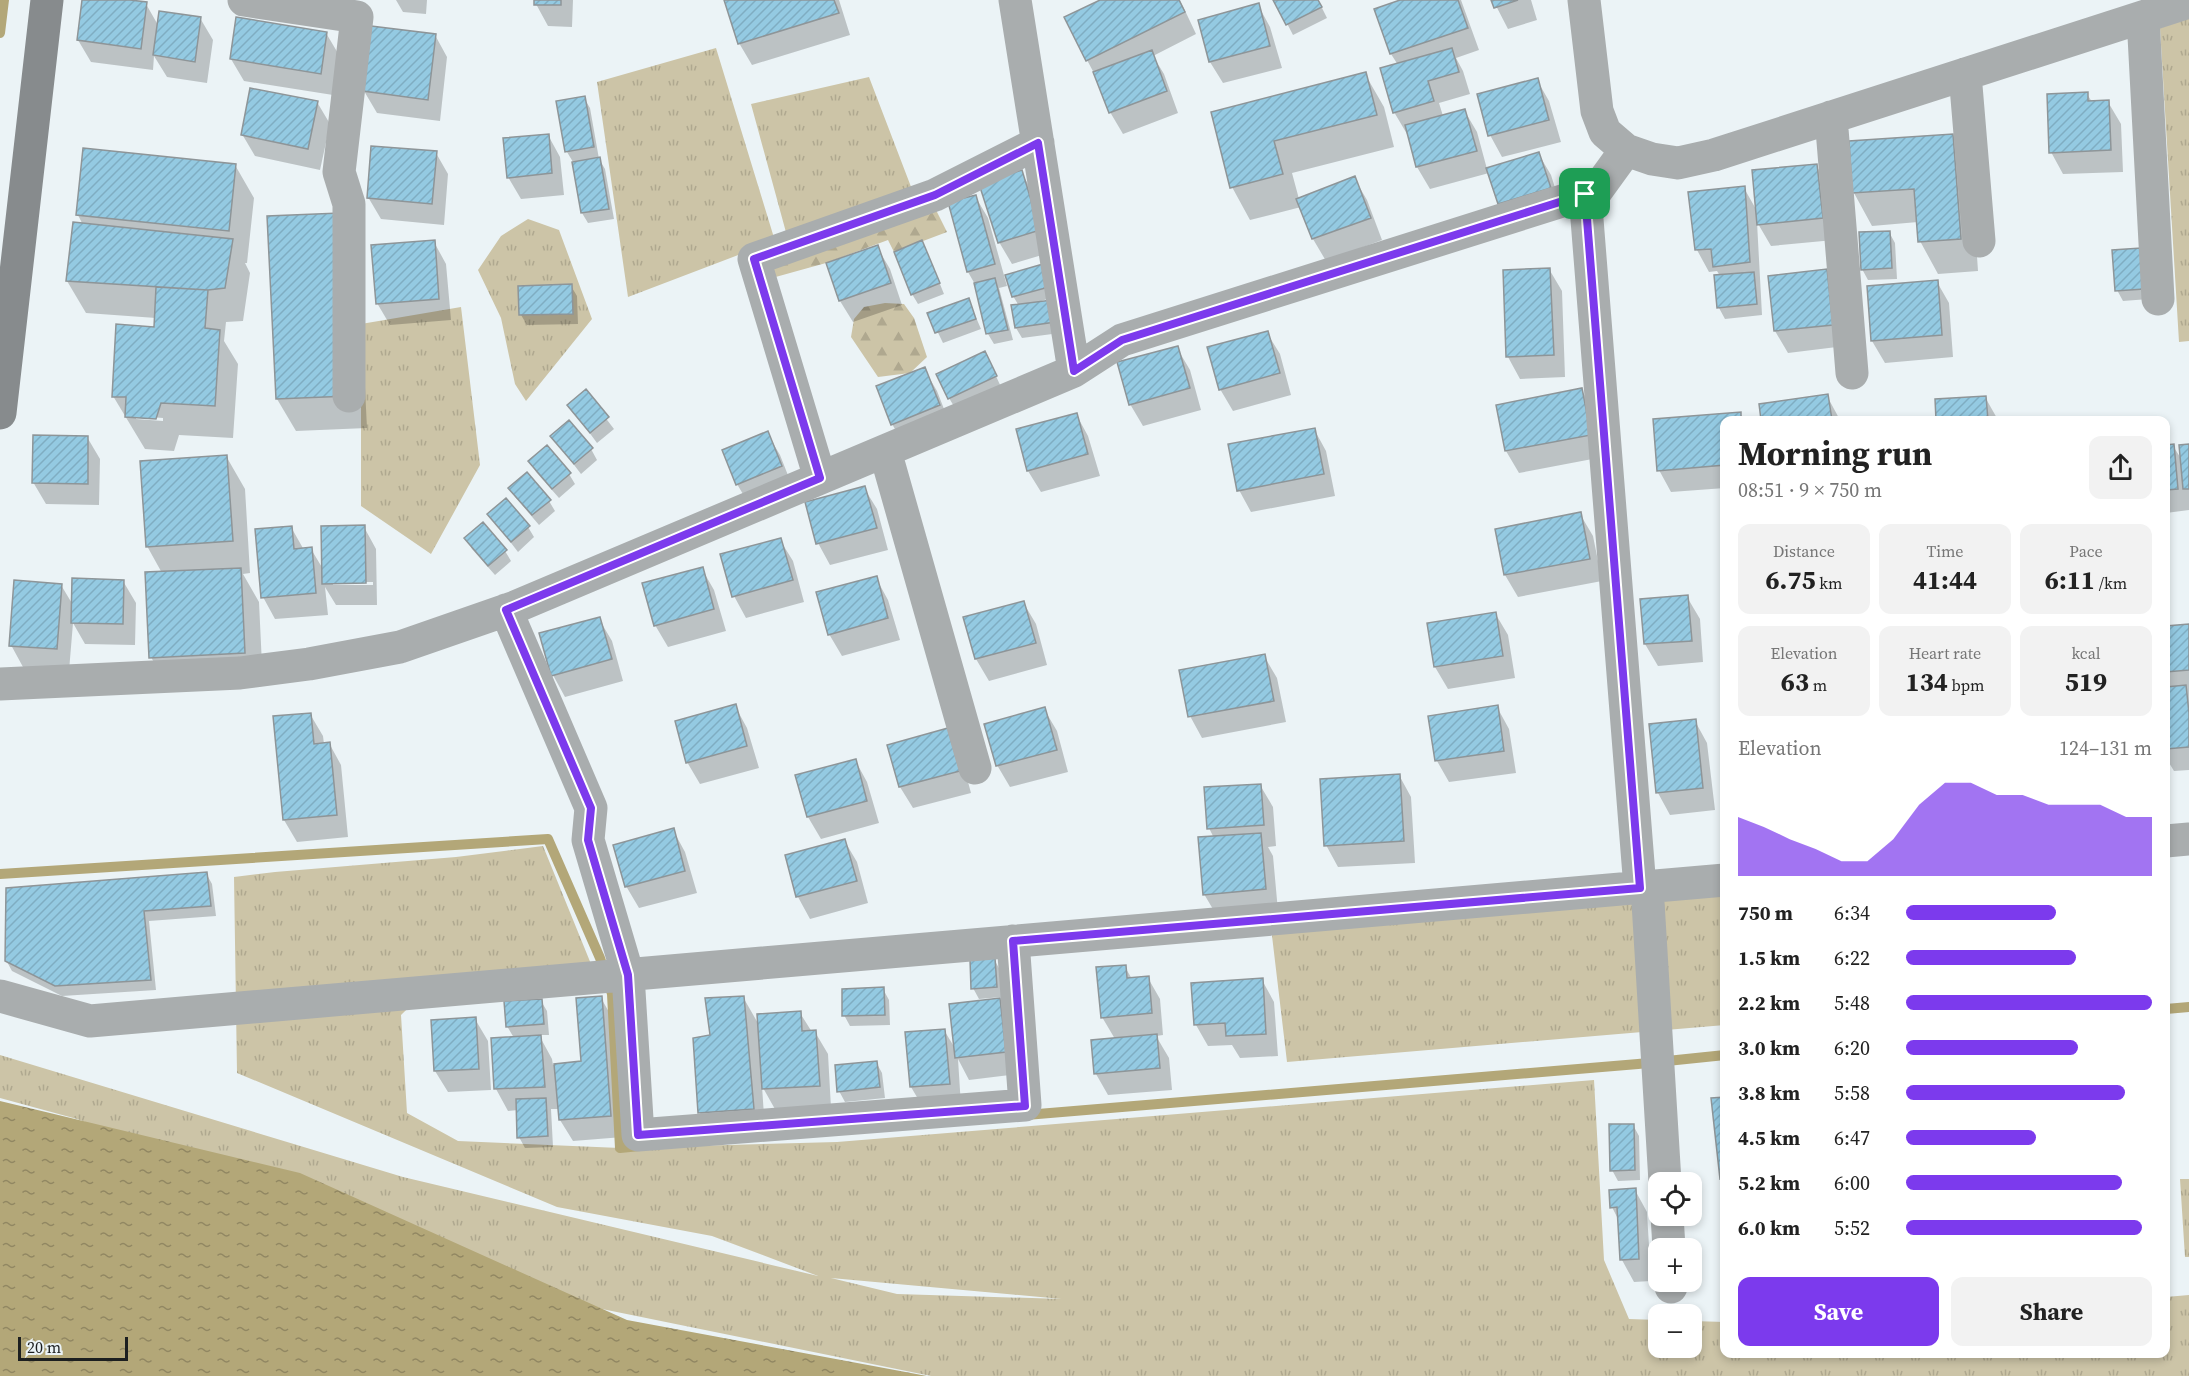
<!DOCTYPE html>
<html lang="en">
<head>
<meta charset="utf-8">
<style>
  :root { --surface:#fff; --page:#f2f2f2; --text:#222; --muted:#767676; --accent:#7c3aed }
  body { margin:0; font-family:"Source Serif 4",serif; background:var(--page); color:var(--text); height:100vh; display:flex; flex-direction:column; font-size:22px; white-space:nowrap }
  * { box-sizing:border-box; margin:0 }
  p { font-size:20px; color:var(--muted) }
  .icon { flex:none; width:33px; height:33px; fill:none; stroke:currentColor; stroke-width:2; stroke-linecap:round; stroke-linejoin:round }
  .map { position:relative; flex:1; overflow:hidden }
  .sheet { position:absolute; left:1720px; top:416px; width:450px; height:942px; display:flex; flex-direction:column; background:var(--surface); border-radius:12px; box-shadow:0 3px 9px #0003 }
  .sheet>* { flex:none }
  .fabs { position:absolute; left:1648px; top:1172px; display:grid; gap:12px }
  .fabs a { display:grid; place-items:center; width:54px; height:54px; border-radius:12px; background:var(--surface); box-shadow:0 3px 9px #0003; font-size:30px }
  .scale { position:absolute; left:18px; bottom:15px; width:110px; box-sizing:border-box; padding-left:6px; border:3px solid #1c1f20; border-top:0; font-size:16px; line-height:21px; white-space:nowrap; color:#1c1f20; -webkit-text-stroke:4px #ebf3f6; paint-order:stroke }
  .pin { position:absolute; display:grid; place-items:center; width:51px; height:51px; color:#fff; margin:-26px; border-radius:12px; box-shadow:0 3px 9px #0006 }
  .round { display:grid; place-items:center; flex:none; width:63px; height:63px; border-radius:12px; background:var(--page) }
  .headline { display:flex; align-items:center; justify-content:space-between; height:102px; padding:0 18px }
  h1 { font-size:33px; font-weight:700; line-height:45px }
  .metrics { display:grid; grid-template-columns:repeat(3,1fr); gap:9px; height:102px; padding:6px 18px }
  .metrics div { display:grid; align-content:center; border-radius:12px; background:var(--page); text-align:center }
  .metrics b { font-size:26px; font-weight:700 }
  .metrics small { font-size:16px; font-weight:400 }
  .metrics p { font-size:16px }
  .chart { height:168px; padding:12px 18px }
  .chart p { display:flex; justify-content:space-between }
  .chart svg { width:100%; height:108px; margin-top:6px; fill:var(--accent); opacity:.7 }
  .action { display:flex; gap:12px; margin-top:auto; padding:12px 18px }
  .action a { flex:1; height:69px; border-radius:12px; background:var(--accent); color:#fff; font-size:24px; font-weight:700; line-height:69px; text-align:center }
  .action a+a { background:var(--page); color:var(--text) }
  ul { padding:0 18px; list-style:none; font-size:20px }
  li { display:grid; grid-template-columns:96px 72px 1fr; align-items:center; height:45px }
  li i { height:15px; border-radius:8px; background:var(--accent) }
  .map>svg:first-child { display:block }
</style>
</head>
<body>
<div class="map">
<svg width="2189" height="1376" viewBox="0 0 2189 1376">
  <defs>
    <pattern id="grass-tufts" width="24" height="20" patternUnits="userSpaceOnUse" patternTransform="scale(1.5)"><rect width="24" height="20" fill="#ccc4a7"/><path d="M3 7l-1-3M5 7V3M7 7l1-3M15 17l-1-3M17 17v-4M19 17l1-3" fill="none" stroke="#afa88f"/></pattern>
    <pattern id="forest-firs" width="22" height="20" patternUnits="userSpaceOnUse" patternTransform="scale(1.5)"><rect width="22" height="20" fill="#ccc4a7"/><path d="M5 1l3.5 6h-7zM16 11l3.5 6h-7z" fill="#afa88f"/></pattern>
    <pattern id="water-ripples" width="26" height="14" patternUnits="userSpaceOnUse" patternTransform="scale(1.5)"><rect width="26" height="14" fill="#b3a778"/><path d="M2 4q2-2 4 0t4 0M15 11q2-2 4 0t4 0" fill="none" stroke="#918762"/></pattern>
    <pattern id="building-hatch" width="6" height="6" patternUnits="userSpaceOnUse" patternTransform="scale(1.5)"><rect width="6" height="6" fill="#94cae2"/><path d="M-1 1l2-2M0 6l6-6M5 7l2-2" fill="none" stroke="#7fadc2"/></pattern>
  </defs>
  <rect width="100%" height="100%" fill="#ebf3f6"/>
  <path fill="url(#grass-tufts)" fill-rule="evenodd" d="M2189,18V341L2179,342L2160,28Z
    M716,48L775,241L628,297L597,82Z
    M869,77L913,192L787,236L751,104Z
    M528,219L559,230L592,319L526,401L515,384L501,318L478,270L501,236Z
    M461,307L480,465L431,554L361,506V324Z
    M543,846L591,964L437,980L401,1015L407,1113L458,1141L620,1148L837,1142L1594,1080L1604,1260L1629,1319L1659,1320V1347H1692V1321L1725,1322V1353H2166V1297L2189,1295V1376H931L602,1309L77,1119L0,1098V1055L403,1177L818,1276L712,1236L557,1207L237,1073L234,877L275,872L456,857ZM831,1278L1062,1299H1063L897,1294Z
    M1725,889V1025L1287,1062L1270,919Z
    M2180,1179H2189V1257H2185Z"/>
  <path fill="url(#forest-firs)" d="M935,208L947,232L894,252L888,240L826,263L772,278L754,259Z
    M885,303L904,304L914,318L927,357L910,373L878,377L851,337L854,319L864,307Z"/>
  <path fill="url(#water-ripples)" d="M0,1101L300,1173L627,1320L927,1376H0Z"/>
  <path fill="#0003" fill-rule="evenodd" d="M83,0H119L146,4L158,25L200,18L213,40L207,83L167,77L154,56L153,70L91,62L78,40Z
    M396,0H427L426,14L403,12Z
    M536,0H573L572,27L548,26L536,4Z
    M726,0H839L850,35L752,65L739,43Z
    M1103,0H1180L1196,34L1153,56L1164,74L1178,113L1123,134L1110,112L1095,75L1087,60Z
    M1275,0H1318L1327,18L1293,35Z
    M1405,0H1461L1479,50L1456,58L1463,71L1470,94L1439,103L1443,116L1464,110L1477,132L1487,169L1538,153L1551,175L1562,210L1489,173L1430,189L1417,167L1408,134H1407L1394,112L1398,65L1391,54L1376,10Z
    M1493,0H1531L1537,20L1508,29Z
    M1258,5L1270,27L1282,68L1223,83L1210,62Z
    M326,33L339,55L333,95L244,81L231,59Z
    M435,35L447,57L440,121L377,113L364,91Z
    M1365,74L1384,107L1394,147L1292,173L1299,199L1354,178L1367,200L1382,240L1326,261L1313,239L1301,207L1250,220L1232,187L1212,113Z
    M1537,80L1549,101L1561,142L1502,157L1490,135Z
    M2087,94L2092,102H2108L2121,124L2123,172L2063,174L2051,152Z
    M584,98L590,108L599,159L605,169L614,219L588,223L582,213L573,162L567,152L558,102Z
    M317,102L330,124L320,170L255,156L242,134Z
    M548,135L560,157L564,195L521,199L508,177Z
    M1952,135L1971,168L1978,271L1938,274L1920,241L1918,222L1872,226L1854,193Z
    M436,153L448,174L444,225L381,219L368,197Z
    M235,165L254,198L247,263H245L250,273L243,321L226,322L224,341L238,364L233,438L179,435L174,451L145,449L113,396L155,328L156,318L86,313L67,281L83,225L78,215ZM136,416L163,418V421L136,419Z
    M1816,165L1829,187L1834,240L1771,246L1757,222L1762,315L1725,319L1719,308L1715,276H1720L1717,271L1709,272L1697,250L1744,188L1757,211Z
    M1021,172L1034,194L1052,252L1012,264L999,242Z
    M975,196L988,218L1007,286L999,288L1013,340L994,344L988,334L976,286L968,272Z
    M1889,232L1895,243L1897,279L1868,280L1862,269Z
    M434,242L446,264L451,320L390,325L377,303Z
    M358,247L367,428L296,431L277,399Z
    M877,247L890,269L902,305L853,322L840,301L828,264Z
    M2140,249L2149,299L2123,301L2117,290Z
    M927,252L944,294L918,304L912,294Z
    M1042,266L1054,297L1041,301V303L1060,333L1022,338L1016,328L1013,307L1019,306L1013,296Z
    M1549,269L1562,291L1565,377L1520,379L1508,357L1504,271Z
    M1826,271L1845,346L1788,353L1775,331L1769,277Z
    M1937,282L1949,303L1953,357L1885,363L1872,341Z
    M571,286L577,296L578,324L527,325L521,315Z
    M968,299L981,329L943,343L929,314Z
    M1267,333L1280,354L1291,395L1233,411L1220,389Z
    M1177,348L1190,370L1201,410L1143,426L1130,404Z
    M990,363L1001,387L955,408L949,398Z
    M924,369L937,391L951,427L905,446L892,424Z
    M1581,389L1594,411L1603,457L1519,473L1506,451Z
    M585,391L614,429L597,443L569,405Z
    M1827,396L1840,420H1762Z
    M1985,397L1998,420H1938Z
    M1740,413L1744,420H1725V488L1671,492L1659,470L1655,421Z
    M1076,414L1088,436L1100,476L1041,492L1028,471L1017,430Z
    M1314,429L1326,451L1335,496L1251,512L1239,490Z
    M767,433L780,455L793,488L750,506L737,484Z
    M552,436L591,449L597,460L581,474Z
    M87,437L100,459L99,505L46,504L33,482Z
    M2189,445V510L2166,513V446H2173L2182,460Z
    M226,456L245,489L250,573L243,574L259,602L263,686L169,690L151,657L162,573L147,546Z
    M530,461L569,474L575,484L559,498L536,472Z
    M510,488L549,501L555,511L539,525L516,498Z
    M864,488L877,509L888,550L830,565L818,543Z
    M489,514L528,527L534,537L518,552Z
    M1580,514L1593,536L1602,581L1518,597L1505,575Z
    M291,527L304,550L311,549L323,569L364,527L376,549L377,605H336L325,587L328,615L275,619L263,597ZM333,582H373V585H333Z
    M466,538L505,551L511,561L495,575L472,549Z
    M780,540L793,561L804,602L746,618L734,596Z
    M702,569L714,590L726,631L668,647L655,625Z
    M876,578L888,600L900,640L842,656L829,634Z
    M123,581L136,603L135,645L85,644L73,623L69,671L23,667L11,645L61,585L73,605Z
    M1687,597L1700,619L1703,662L1658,666L1645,644Z
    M1023,602L1036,624L1047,665L989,681L976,659L965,618Z
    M1495,613L1508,635L1515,678L1448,689L1435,667Z
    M599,619L612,641L623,681L565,697L553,675Z
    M2189,626V770L2174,771L2166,758V627Z
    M1264,656L1277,678L1286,722L1202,738L1190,716Z
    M735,706L747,728L759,768L700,784L687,762Z
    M1497,707L1509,729L1516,773L1449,782L1437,761Z
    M1044,709L1057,731L1068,772L1010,787L997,765Z
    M310,714L323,736L324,744L329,743L341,765L348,837L297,842L284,820L274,718Z
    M1695,721L1707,743L1715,810L1670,815L1658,793Z
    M960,752L971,793L913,808L900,787Z
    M855,760L867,782L879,823L821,839L808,817L797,776Z
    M1399,775L1411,797L1415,863L1338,867L1326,845Z
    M1260,785L1273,807L1276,846L1268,847L1273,856L1278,911L1217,916L1204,894L1214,838L1209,828Z
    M673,830L685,852L697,893L639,908L626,886Z
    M844,840L857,862L868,903L810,919L798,897L786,856Z
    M206,873L212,884L216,916L149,921L156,990L62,996L12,971L6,960Z
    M994,959L1000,970L1002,997L979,999L973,988Z
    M1125,967L1132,979L1148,978L1160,999L1163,1035L1156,1036L1169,1058L1172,1090L1108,1095L1096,1074L1115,1039L1102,1017Z
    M1262,980L1274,1002L1278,1056L1240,1058L1232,1045L1208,1046L1196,1025Z
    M883,989L889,1000L890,1025L850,1026L844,1015Z
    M743,997L759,1025L800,1013L812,1032H815L828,1054L831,1108L776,1111L762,1086L765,1131L712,1135L700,1113L712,1036Z
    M601,998L613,1019L623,1137L573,1141L560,1120L559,1109H551L553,1147L525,1148L519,1137L518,1110L508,1111L496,1089L514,1038L507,1026L541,1001L547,1011L549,1035H539L552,1059L553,1065L582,1063Z
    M998,998L1012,1022L1018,1074L969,1080L958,1059L961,1106L924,1109L911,1087L944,1030L956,1050Z
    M475,1019L488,1041L491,1090L448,1092L435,1071Z
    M876,1062L882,1073L885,1098L845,1102L839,1091Z
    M1633,1125L1639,1136L1640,1180L1618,1181L1612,1170Z
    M1635,1190L1647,1212L1651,1281L1634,1282L1622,1260L1619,1221L1612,1207Z"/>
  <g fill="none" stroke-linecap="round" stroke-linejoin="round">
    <path stroke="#b3a778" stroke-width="10" d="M0,33L4,0
      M0,874L548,839L600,958L612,994L620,1148L640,1146
      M2166,1009L2189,1007
      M1026,1115L1638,1064L1725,1055"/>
  </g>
  <path fill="url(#building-hatch)" stroke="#8e9598" stroke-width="1.5" d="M82,0H130L147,2L141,49L77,40Z
    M534,0H561V5H534Z
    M724,0H834L839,13L738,44Z
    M1100,0H1179L1185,12L1086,61L1064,17Z
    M1273,0H1318L1322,7L1286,25Z
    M1400,0H1458L1468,28L1390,54L1374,9Z
    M1491,0H1518L1494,8Z
    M1259,3L1270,46L1209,62L1198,20Z
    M159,11L201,17L195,62L153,55Z
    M236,17L327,32L321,74L230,59Z
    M371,26L436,34L428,100L363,91Z
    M1452,48L1459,72L1428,81L1434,101L1393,113L1380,68Z
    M1152,50L1167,91L1109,113L1093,72Z
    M1366,72L1377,115L1274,141L1283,174L1230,188L1211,112Z
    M1538,78L1549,120L1488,136L1477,94Z
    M250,88L318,101L308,149L241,135Z
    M2088,92V101L2109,100L2111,150L2049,153L2047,94Z
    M585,96L594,147L565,152L556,101Z
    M1465,109L1477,151L1416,167L1405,125Z
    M549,134L552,173L507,178L503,138Z
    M1953,134L1961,239L1918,242L1914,189L1852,193L1849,141Z
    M371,146L437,151L432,204L367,198Z
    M83,148L236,164L229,231L76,215Z
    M1539,152L1551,188L1498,204L1486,168Z
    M600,157L609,209L581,213L572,162Z
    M1817,164L1823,218L1757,225L1752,170Z
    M1022,170L1040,230L998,243L979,184Z
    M1355,176L1371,218L1312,239L1296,199Z
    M1745,186L1750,262L1713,267L1711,249L1695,250L1688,192Z
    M976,195L995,264L967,272L948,202Z
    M340,213L349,396L276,399L267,216Z
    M73,222L233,239L225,288L208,290L66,281Z
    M1890,231L1892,268L1861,270L1859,232Z
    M435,240L439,299L376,304L371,245Z
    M922,240L940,283L911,295L894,252Z
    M878,245L891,283L839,301L826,263Z
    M2141,248L2144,289L2115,291L2112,250Z
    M1043,264L1049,287L1012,297L1005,275Z
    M1550,268L1554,355L1506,357L1503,270Z
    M1827,269L1833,325L1774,331L1768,276Z
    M1754,272L1757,304L1717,308L1714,275Z
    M995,278L1008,330L986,334L974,283Z
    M1938,280L1942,335L1871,341L1867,286Z
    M572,284L573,314L519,315L518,286Z
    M156,287L208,290L205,328L220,330L215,406L161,403L156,419L125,417L126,397H112L116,324L154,327Z
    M969,298L976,319L935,333L927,313Z
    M1052,300L1055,322L1015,328L1011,305Z
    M1268,331L1280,373L1219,390L1207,347Z
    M1178,346L1190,388L1129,405L1117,362Z
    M985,351L997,376L948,399L936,374Z
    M925,367L940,405L891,425L876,386Z
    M1582,388L1591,435L1505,451L1496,405Z
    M586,389L609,417L590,433L567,405Z
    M1828,394L1832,420H1761L1759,404Z
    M1986,396L1988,420H1936L1935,399Z
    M1741,412V420H1725V465L1657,471L1653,419Z
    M1077,413L1088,454L1027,471L1016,429Z
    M569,420L593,448L574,464L550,436Z
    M1315,428L1324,474L1237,491L1228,444Z
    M768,431L782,466L736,485L722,450Z
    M33,435L88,436V484L32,483Z
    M2174,444L2178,489L2166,490V445Z
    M2189,444V489H2183L2179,445Z
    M547,445L571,473L552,489L528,461Z
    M227,455L233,541L146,547L140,461Z
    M527,472L551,500L532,515L508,488Z
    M865,486L877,528L816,544L805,502Z
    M506,498L530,526L511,542L487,514Z
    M1581,512L1590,559L1504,575L1495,529Z
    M483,522L507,550L488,566L464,538Z
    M365,525L366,583L322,584L321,526Z
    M292,526L294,549L312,547L316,593L261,598L255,529Z
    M781,538L793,580L732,597L720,554Z
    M703,567L714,609L654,626L642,583Z
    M241,568L245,653L149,658L145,572Z
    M877,576L888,618L828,635L816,592Z
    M72,578L124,580L123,624L71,623Z
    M14,580L62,584L57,649L9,646Z
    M1688,595L1692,641L1644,644L1640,599Z
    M1024,601L1036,643L975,659L963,617Z
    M1496,612L1503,656L1434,667L1427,623Z
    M600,617L612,659L551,676L539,633Z
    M2189,624V670L2166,672V626Z
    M1265,654L1274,701L1188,717L1179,670Z
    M2186,685L2189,713V747L2166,749V687Z
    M736,704L747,746L686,763L675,721Z
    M1498,705L1504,751L1435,761L1428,716Z
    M1045,707L1057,750L996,766L984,724Z
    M311,713L314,744L330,742L337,815L283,820L273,716Z
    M1696,719L1703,788L1656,793L1649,724Z
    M948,728L960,771L899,787L887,745Z
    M856,759L867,801L807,817L795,775Z
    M1400,774L1404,841L1324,846L1320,779Z
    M1261,784L1264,825L1207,829L1204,787Z
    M674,828L685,871L625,887L613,845Z
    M1261,833L1266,889L1203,895L1198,837Z
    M845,839L857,881L796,897L785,855Z
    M207,872L211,906L144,911L151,980L55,986L5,961L6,888Z
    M995,958L997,987L971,989L970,959Z
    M1126,965L1127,978L1149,976L1152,1013L1101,1018L1096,967Z
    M1263,978L1266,1034L1226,1036L1225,1023L1194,1025L1191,983Z
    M884,987L885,1015L842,1016V989Z
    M602,996L611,1116L559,1120L554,1064L581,1061L576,998Z
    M744,996L754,1109L698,1113L693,1038L710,1035L705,998Z
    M1000,998L1006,1052L955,1058L949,1004Z
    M542,999L544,1024L506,1027L504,1001Z
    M801,1011L802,1031L816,1030L820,1086L762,1089L757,1014Z
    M476,1017L479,1069L434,1071L431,1020Z
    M945,1029L950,1084L910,1087L905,1032Z
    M1157,1034L1160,1068L1094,1074L1091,1040Z
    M541,1035L545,1087L494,1089L491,1038Z
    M877,1061L880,1087L837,1092L835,1065Z
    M1725,1097V1178L1720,1179L1711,1098Z
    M546,1098L548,1136L517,1138L516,1099Z
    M1609,1124H1634L1635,1170L1610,1171Z
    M1636,1188L1639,1259L1620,1260L1617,1207L1610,1208L1609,1190Z"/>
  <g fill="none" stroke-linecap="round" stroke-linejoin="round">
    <path stroke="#a9adae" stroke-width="33" d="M244,0L357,17L339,172L349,204V396
      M1015,0L1074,371
      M1584,0L1597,111L1605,132L1626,150L1652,159L1678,163L1714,155L2189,2
      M2143,17L2158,299
      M1965,74L1979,241
      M1831,117L1852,373
      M1585,194L1640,888
      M885,451L975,768
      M820,478L754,259L935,195L1038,143
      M506,610L591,808L588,840L628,975L638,1135L1025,1105L1013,941
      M0,684L240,673L309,664L400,647L515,607L1074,371L1122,340L1597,190L1626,150
      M2166,841L2189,839
      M1647,886L1665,1182
      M0,996L90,1021L1725,880
      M1667,1215L1669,1248
      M1671,1281V1287"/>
    <path stroke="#878b8d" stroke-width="33" d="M0,413L47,0"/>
  </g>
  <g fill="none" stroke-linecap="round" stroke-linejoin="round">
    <defs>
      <path id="route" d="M1038,143L1074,371L1122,340L1585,194L1640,888L1013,941L1025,1106L638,1135L628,975L588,840L591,808L506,610L820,478L754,259L935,195Z"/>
    </defs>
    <use href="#route" stroke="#fff" stroke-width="12"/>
    <use href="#route" stroke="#7c3aed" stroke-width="8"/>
  </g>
</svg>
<div class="fabs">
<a><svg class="icon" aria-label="locate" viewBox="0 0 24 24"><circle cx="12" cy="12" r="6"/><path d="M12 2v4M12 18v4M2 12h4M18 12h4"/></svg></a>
<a>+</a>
<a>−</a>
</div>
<div class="scale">20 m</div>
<div class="pin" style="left:1585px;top:194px;background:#1e9e55"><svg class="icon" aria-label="arrive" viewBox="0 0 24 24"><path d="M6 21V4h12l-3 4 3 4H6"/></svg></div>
<section class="sheet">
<div class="headline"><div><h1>Morning run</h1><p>08:51 · 9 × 750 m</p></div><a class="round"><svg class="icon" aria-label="share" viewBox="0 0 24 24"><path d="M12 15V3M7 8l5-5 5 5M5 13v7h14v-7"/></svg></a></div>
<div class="metrics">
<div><p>Distance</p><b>6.75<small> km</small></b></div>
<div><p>Time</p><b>41:44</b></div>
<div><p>Pace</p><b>6:11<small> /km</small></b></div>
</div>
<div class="metrics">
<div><p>Elevation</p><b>63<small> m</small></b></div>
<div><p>Heart rate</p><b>134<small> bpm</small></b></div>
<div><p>kcal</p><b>519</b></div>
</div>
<div class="chart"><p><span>Elevation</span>124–131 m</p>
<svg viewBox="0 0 160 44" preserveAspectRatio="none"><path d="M0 44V20L10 24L20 29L30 33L40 38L50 38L60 29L70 15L80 6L90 6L100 11L110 11L120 15L130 15L140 15L150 20L160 20V44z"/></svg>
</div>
<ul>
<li><b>750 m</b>6:34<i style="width:61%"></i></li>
<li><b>1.5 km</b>6:22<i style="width:69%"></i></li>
<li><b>2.2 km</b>5:48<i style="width:100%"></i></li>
<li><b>3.0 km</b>6:20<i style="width:70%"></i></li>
<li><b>3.8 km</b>5:58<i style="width:89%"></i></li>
<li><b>4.5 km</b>6:47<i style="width:53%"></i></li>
<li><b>5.2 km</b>6:00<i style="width:88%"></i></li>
<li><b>6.0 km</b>5:52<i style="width:96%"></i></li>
</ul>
<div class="action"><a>Save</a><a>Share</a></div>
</section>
</div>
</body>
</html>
